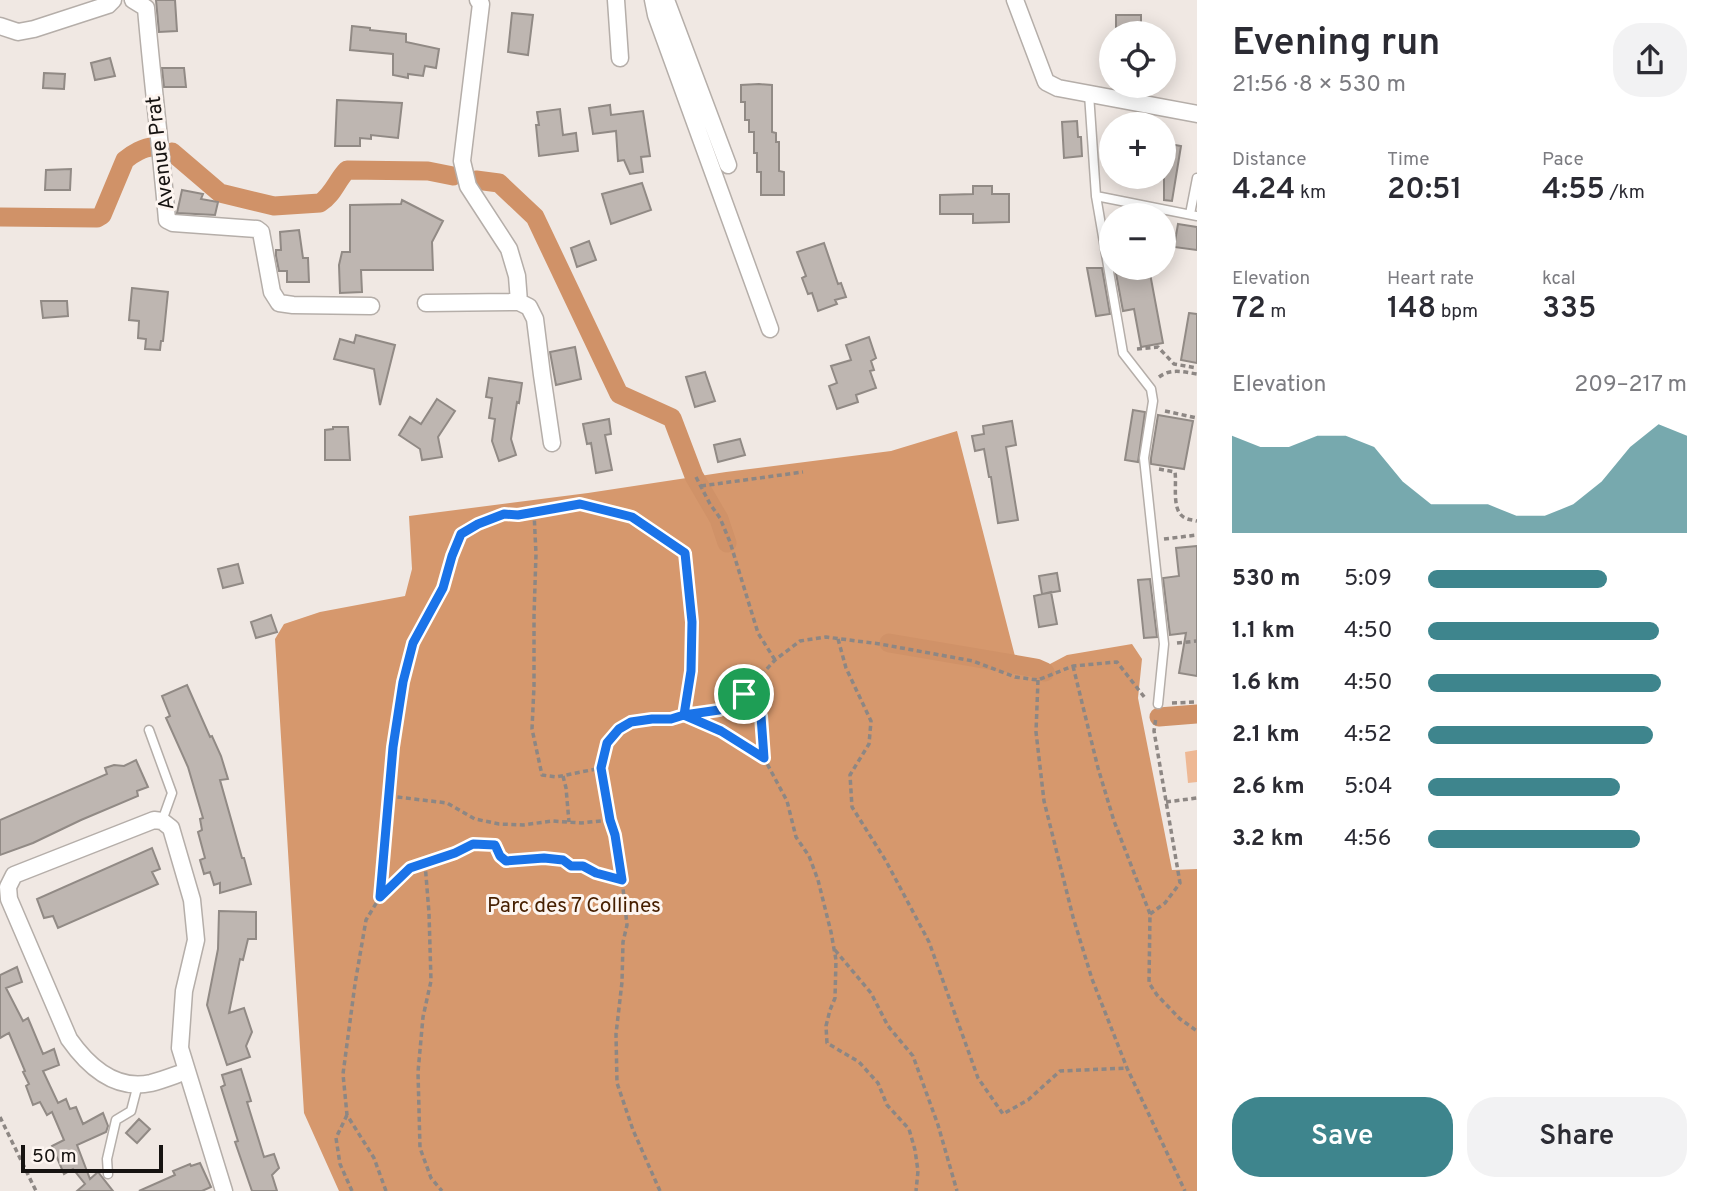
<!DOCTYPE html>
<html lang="en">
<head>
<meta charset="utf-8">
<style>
  :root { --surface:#fff; --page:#f2f2f3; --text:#2b2b33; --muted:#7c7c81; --accent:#3e858d }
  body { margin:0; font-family:Overpass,sans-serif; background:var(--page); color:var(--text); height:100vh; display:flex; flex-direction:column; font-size:26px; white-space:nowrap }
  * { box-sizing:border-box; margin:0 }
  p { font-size:23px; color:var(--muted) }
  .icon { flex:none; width:38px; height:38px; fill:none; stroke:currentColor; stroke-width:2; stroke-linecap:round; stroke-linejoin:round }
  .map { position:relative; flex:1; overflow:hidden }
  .sheet { display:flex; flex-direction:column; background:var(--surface); width:525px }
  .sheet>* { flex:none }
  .tools { position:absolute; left:1099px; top:21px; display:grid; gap:14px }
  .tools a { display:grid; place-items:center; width:77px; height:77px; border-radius:50%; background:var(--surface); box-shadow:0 4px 18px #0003; font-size:35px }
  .scale { position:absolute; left:21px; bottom:18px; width:142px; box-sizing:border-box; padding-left:7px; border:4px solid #161311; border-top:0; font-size:19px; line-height:24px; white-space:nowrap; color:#161311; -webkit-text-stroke:5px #fdf5f0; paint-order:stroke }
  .pin { position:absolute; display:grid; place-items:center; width:60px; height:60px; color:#fff; margin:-30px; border:4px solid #fff; border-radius:50%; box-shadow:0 2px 7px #0007 }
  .round { display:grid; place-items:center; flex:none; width:74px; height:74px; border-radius:28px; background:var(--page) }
  .headline { display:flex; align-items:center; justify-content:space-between; height:119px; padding:0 35px }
  h1 { font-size:38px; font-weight:600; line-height:52px }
  .figures { display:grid; grid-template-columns:repeat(3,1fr); gap:10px; height:119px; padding:7px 35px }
  .figures div { display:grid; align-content:center }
  .figures b { font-size:30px; font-weight:600 }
  .figures small { font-size:19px; font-weight:400 }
  .figures p { font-size:19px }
  .chart { height:196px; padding:14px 35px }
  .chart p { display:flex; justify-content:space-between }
  .chart svg { width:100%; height:126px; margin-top:7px; fill:var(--accent); opacity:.7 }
  .cta { display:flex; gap:14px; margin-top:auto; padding:14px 35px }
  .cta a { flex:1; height:80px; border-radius:28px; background:var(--accent); color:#fff; font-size:28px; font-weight:600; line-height:80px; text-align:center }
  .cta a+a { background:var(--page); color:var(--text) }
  ul { padding:0 35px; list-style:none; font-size:23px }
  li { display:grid; grid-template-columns:112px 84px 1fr; align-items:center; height:52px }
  li i { height:18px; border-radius:9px; background:var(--accent) }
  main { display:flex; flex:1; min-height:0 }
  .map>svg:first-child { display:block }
</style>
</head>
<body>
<main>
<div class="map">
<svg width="1197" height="1191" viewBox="0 0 1197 1191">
  <rect width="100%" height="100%" fill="#f0e8e3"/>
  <path fill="#eeb894" d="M1197,750V782L1188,783L1185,752Z"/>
  <path fill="#d6986d" d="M957,431L1017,664L1033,673L1067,655L1132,644L1142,659L1138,698L1172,870L1197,869V1191H339L304,1113L275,639L284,624L320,612L405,596L412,569L409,516L588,493L726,472L891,451Z"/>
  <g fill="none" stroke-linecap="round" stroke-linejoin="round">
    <path stroke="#d09268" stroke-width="19" d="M172,152L220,193L274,206L320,203C333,195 337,180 347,170L428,171L453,176
      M476,180L499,183L535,217L619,394L672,418L694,476L719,519L727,543
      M0,217L97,218L102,215L125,160C132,154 144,147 153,147
      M889,643L1036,668L1045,672
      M1159,717L1197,714"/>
  </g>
  <path fill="#beb6b1" stroke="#918a85" stroke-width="2" d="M156,0H175L177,31L159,32Z
    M512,13L533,15L528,55L508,52Z
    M1116,15H1141V33H1116Z
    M352,26L370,28V30L406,34V42L439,49L436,68L425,66L423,76L408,74V78L393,75V54L350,50Z
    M110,58L115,76L95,80L91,63Z
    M162,68H184L186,87H164Z
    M44,73L65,74L64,89L43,88Z
    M759,84L772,85V132L776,133V142H779V171L784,172V195H761V172H757V153H754V132H749V120H745V102H741V85Z
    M337,100L402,103L398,138L371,135V139L360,138V146H335Z
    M610,105L611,115L643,111L650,156L641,157L643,172L630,174L624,160L618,161L616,131L593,134L589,108Z
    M560,109L563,135L576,133L578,151L539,156L536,125H539L537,112Z
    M1077,121L1078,137H1081L1082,156L1064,158L1062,122Z
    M1164,143L1181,146L1172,201L1164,200Z
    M71,169L70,190H45L46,170Z
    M642,183L651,210L611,224L602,194Z
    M973,186H992V194H1009V222L973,223V214H940V195L973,194Z
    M182,190L203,194L201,199L218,202L215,215L177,213Z
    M402,200L443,221L432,242L433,270H361L362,292L340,293L339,265L342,252H350V205L401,204Z
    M1178,224L1197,227V250L1174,247Z
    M299,230L303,258H308L309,282H287V271H279L276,256V250H281L280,232Z
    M589,241L596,260L577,267L571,248Z
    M824,243L838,284L841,283L846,297L835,300L837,304L818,311L812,293L808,294L802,278L806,276L797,252Z
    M1087,268H1102L1110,314L1096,316Z
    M1115,268H1149L1163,343L1141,347L1134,309L1123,311Z
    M132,288L168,292L163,341H161L160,350L145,349L146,339L138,338L139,321L129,320Z
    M41,301H67L68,316L43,318Z
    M1189,313L1197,314V363L1181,360Z
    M356,335L395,345L380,405L374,369L334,359L340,339L354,343Z
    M869,337L876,358L871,361L874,370L870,371L876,388L856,395L858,402L837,409L829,386L837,383L831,366L851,360L846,345Z
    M575,347L581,379L556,385L550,352Z
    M705,372L715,401L695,407L686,377Z
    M489,378L522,383L519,403L517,402L511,439L516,455L499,461L492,441L495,419L489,418L492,398L486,397Z
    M437,399L455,411L438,437L442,457L422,460L420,449L399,435L410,417L421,424Z
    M1133,410L1145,412L1138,462L1125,460Z
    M1158,415L1193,421L1184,469L1151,464V458Z
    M609,419L611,434L605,435L612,470L596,473L591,443L587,444L583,424Z
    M1012,421L1016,445L1006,447L1018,520L998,523L991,477H989L984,449L975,451L972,436L984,434L983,426Z
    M333,427H348L350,460H325V430L333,429Z
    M740,439L745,455L718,462L714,445Z
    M1197,546V676L1179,673L1186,633L1170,635L1163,578L1179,576L1176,548Z
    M238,564L243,583L223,588L218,569Z
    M1057,573L1060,591L1042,594L1039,576Z
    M1150,579L1157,637L1144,638L1138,580Z
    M1051,592L1057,624L1039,627L1034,596Z
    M271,615L277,632L256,638L251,622Z
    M187,685L210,737L212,736L221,756L228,779L220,780L242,858H244L251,884L220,893V883L214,885L210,872L204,874L200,860L205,858L198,832L202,830L200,819L203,818L188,767L166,718L170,716L162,696Z
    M136,760L148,787L137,791L138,796L81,820L33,843L0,855V820L107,774L105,768L114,765L124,766Z
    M152,848L160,869L152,872L158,884L58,928L53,916L44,918L37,899Z
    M219,911L256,912V939H248L243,960L240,959L229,1013L244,1008L252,1032L246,1046L250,1057L227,1065L207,1005L218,949Z
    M17,967L22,982L6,988L23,1021L28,1018L43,1054L54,1049L59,1065L43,1071L58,1103L66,1099L70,1109L76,1107L83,1124L103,1113L108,1126L106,1132L77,1145L90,1179L98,1172L113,1191H77L85,1184L73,1169L64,1174L52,1146L64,1140L52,1112L47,1115L40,1102L33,1105L26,1086L29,1084L23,1072L25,1071L9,1033L0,1038V975Z
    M241,1069L251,1101L247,1102L264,1157L274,1154L279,1168L272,1175L277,1191H252L235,1142L238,1141L221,1087L225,1085L222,1075Z
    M139,1119L150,1129L137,1143L126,1133Z
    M200,1163L211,1187L202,1191H139L175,1175L173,1171L190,1164L191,1166Z"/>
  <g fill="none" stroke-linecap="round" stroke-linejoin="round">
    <defs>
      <path id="lane" d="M1089,94L1096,196L1123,353L1151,389L1153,401L1144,458L1164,644L1158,704
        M1096,196L1197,216
        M1190,214L1197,178
        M149,730L172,793L162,821
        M108,1174L107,1159L116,1120L131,1111L138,1084"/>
      <path id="street" d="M133,0L146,8C152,79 161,149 167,220L173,223L257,229L261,232L272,292L279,303L293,305L371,306
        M478,0L481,4L462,161L468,186L509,249L517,276L519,302
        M616,0L620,58
        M653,0L656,15L770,329
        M666,0L728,165
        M1015,0L1046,82L1058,88L1197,114
        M0,26L18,32L34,29L108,5L113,0
        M426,303L519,302L529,307L535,319L542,375L552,443
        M187,1071C175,1075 163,1080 151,1083C115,1091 88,1066 69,1039L9,899L8,887L14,875L154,820L162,821L171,828L192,900L196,940L184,991L180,1048L224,1191"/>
    </defs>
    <use href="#lane" stroke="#b5aea9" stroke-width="11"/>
    <use href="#street" stroke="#b5aea9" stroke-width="19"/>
    <path stroke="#8d8784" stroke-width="3.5" stroke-dasharray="5 3.5" stroke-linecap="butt" d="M1137,349L1158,347L1174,364L1197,368
      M1159,377C1171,368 1183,372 1197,374
      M1165,411L1197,418
      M1159,469L1175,472C1177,485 1171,511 1185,518C1189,520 1193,520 1197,521
      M696,477L710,504L720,518L730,542L758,633L775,660
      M701,486L803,472
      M534,512L536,554L534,616V686L532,729L542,775L556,777L601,768
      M1164,539L1197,535
      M838,639L846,668L871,721L869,744L850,775L852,807L886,861L929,942L978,1078L1003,1114L1028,1100L1060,1071L1127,1068
      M1177,643L1197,641
      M1073,666L1098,768L1114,821L1150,914L1149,983L1157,995L1180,1019L1197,1031
      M1038,680L1036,732L1044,801L1073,917L1092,979L1127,1068L1185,1191
      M744,694L775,660L800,641L826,637L880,644L973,661L1015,677L1038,680L1073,666L1117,662L1145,698
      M1172,703L1197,702
      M563,776L566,788L569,822
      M389,796L447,803L475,819L499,824L523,825L552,821L581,823L610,820
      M1166,802L1197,798
      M425,863L429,913L431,981L423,1017L418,1072L420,1148L431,1178L442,1191
      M381,896L410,868L455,853L473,844L495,845L500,856L506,861L544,858L563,860L571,866H583L596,873L622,879
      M1150,914L1165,903L1180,883L1154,731L1156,717
      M835,950L871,993L888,1026L913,1056L938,1125L957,1191
      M347,1115L336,1138L340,1164L352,1191
      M0,1117L36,1191
      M386,1191L374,1158L347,1115L343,1074L355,984L366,920L380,897L393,747L403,682L413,643L443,588L452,556L462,533L478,524L504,514L518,515L581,504L633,517L685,553L692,622L691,671L684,715L721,731L764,758
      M660,1191L633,1130L617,1083L616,1034L622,982L623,942L627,925L622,879L615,835L610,820L601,768L607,743L619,729L631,722L651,719H671L690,714L719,710L744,694L761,716L764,758L787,801L796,837L809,856L818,880L831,932L836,960L835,998L830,1010L826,1026L827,1043L859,1062L878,1083L887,1105L909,1129L915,1150L918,1171L916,1191"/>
    <use href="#lane" stroke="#fff" stroke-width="8"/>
    <use href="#street" stroke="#fff" stroke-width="16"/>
  </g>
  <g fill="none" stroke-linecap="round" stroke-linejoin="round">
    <defs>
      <path id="route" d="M744,694L719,710L684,715L691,671L692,622L685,553L632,517L580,504L518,515L504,514L478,524L461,534L452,556L443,588L413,643L403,682L393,747L380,897L410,868L455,853L473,844L495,845L500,856L506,861L544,858L563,860L571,866H583L596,873L622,880L615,835L610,820L601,768L607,743L619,729L631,722L652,719H671L684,715L721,731L764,758L761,716L744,694"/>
    </defs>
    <use href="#route" stroke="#fff" stroke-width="14"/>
    <use href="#route" stroke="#1a73e8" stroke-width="9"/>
  </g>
  <g text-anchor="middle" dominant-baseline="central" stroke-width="6" stroke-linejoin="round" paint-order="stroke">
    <g font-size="21" fill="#161311" stroke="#fdf5f0">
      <text transform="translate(161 153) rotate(-97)">Avenue Prat</text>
    </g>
    <g font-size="21" fill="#461f00" stroke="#fdf5f0">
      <text x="574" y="906">Parc des 7 Collines</text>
    </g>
  </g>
</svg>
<div class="tools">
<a><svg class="icon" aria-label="locate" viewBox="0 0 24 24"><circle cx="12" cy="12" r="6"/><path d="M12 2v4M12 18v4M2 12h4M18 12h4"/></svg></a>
<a>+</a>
<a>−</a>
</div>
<div class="scale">50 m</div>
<div class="pin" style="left:744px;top:694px;background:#1e9e55"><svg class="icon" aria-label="arrive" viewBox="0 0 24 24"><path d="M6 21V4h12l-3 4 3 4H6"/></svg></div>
</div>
<section class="sheet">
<div class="headline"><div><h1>Evening run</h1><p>21:56 · 8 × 530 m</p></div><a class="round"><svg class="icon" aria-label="share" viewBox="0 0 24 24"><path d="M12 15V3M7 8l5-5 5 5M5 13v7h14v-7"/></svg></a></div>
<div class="figures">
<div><p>Distance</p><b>4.24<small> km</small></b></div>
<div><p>Time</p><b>20:51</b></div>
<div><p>Pace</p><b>4:55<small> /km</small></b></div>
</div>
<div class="figures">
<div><p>Elevation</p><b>72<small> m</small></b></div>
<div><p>Heart rate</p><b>148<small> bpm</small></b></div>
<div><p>kcal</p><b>335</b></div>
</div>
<div class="chart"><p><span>Elevation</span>209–217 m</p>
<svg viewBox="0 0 160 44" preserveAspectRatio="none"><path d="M0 44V10L10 14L20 14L30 10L40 10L50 14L60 26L70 34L80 34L90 34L100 38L110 38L120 34L130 26L140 14L150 6L160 10V44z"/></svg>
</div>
<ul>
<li><b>530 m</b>5:09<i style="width:69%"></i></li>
<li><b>1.1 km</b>4:50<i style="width:89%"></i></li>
<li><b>1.6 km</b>4:50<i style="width:90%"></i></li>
<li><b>2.1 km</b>4:52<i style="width:87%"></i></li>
<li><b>2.6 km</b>5:04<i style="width:74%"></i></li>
<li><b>3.2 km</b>4:56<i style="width:82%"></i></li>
</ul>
<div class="cta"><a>Save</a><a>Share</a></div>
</section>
</main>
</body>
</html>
